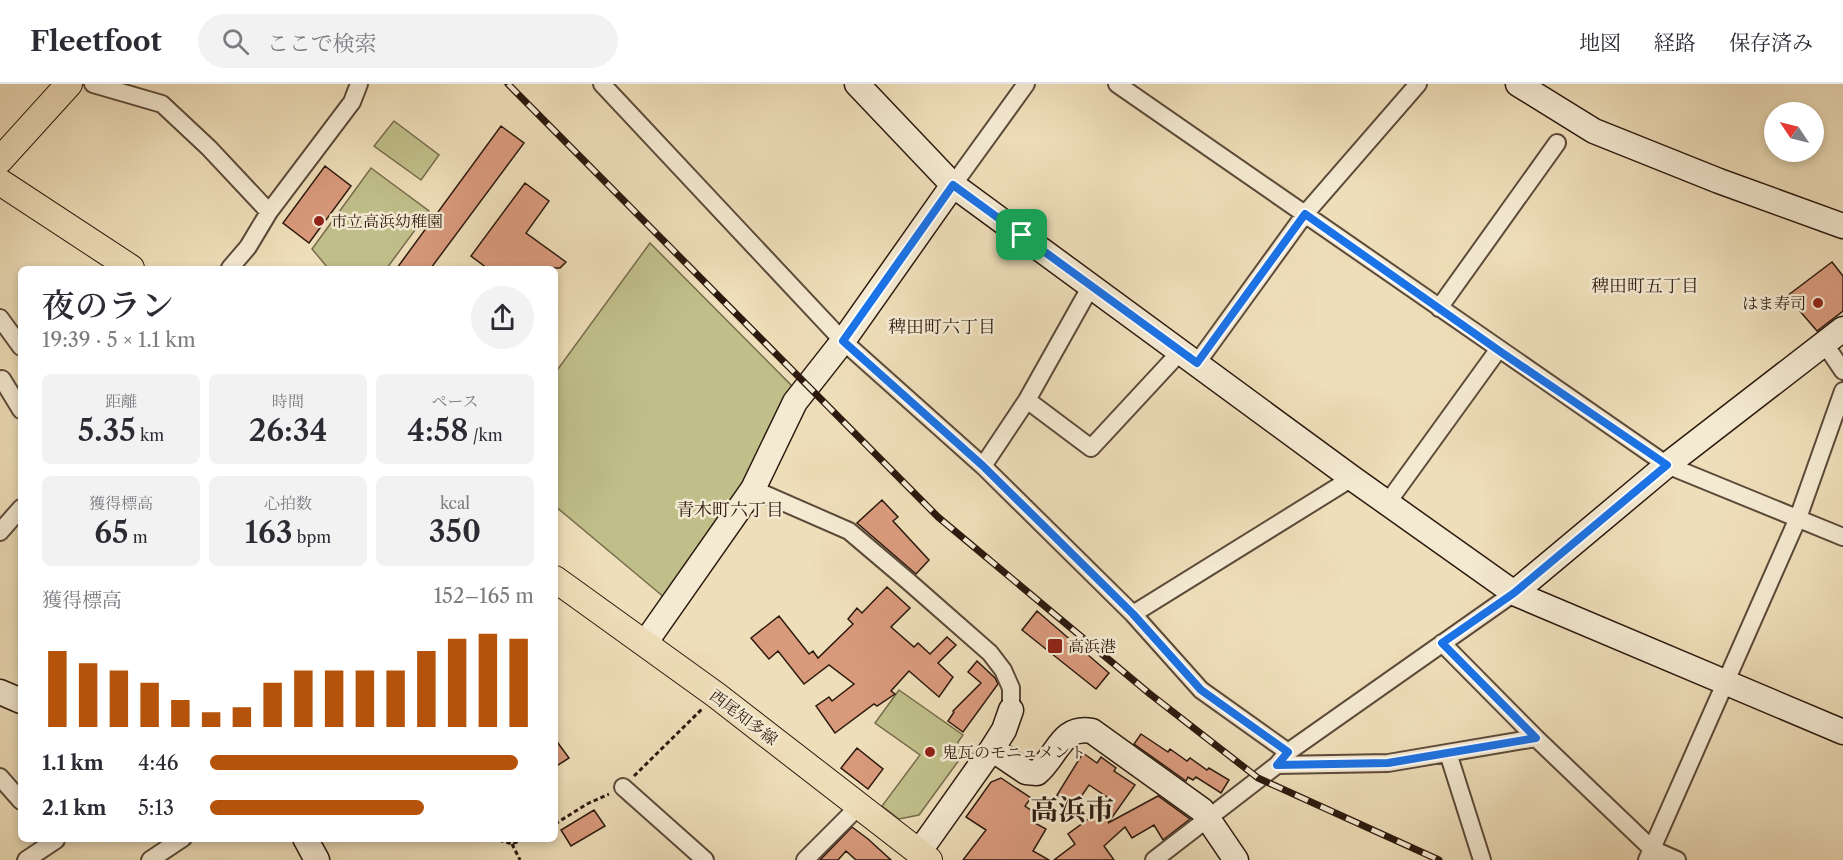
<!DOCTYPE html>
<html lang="ja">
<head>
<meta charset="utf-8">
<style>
  :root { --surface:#fff; --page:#f2f2f3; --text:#2b2b33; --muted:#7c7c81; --line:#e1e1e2; --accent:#b45309 }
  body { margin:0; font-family:"Libre Caslon Text","Noto Serif JP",serif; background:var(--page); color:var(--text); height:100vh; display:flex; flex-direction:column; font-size:22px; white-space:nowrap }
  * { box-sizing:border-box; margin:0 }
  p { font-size:20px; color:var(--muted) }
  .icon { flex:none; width:33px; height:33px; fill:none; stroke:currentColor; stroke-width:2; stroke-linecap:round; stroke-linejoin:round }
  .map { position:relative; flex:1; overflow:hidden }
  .sheet { position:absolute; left:18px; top:182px; width:540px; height:576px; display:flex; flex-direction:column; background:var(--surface); border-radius:9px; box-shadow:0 3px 9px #0003 }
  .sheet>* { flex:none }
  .needle { width:39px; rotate:305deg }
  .fabs { position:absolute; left:1764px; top:18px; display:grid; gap:12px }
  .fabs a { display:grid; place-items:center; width:60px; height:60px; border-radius:50%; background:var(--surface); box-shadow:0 3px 9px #0003; font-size:30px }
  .pin { position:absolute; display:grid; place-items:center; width:51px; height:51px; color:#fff; margin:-26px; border-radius:12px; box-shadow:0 3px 9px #0006 }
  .round { display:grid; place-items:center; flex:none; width:63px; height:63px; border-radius:32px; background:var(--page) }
  .overview { display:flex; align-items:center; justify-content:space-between; height:102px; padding:0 24px }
  h1 { font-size:33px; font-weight:600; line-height:45px }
  .metrics { display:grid; grid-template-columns:repeat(3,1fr); gap:9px; height:102px; padding:6px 24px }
  .metrics div { display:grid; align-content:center; border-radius:9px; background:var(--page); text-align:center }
  .metrics b { font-size:30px; font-weight:600 }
  .metrics small { font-size:16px; font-weight:400 }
  .metrics p { font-size:16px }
  .chart { height:168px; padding:12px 24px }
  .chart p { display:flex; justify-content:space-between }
  .chart svg { width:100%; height:108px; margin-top:6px; stroke:var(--accent); stroke-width:6 }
  ul { padding:0 24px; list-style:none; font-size:20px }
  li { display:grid; grid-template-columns:96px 72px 1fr; align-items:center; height:45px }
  li i { height:15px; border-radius:8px; background:var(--accent) }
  header { display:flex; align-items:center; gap:36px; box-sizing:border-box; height:84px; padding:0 30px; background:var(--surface); border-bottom:2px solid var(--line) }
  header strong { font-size:28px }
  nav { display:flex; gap:33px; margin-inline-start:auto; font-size:21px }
  .search { width:420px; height:54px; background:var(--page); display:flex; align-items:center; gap:15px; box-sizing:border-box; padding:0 21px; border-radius:33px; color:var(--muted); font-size:22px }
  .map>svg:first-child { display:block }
</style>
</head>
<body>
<header>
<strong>Fleetfoot</strong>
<div class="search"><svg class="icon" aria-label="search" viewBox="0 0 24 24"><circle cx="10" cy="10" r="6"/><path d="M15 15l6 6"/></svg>ここで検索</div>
<nav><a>地図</a><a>経路</a><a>保存済み</a></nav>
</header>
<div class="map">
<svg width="1843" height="776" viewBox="0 0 1843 776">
  <rect width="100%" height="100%" fill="#eedeb9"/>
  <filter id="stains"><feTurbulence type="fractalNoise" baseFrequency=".00333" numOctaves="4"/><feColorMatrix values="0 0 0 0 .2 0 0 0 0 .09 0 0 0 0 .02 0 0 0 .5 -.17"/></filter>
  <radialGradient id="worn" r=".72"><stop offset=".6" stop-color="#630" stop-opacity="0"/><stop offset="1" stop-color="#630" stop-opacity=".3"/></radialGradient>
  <path fill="#c0bf8a" stroke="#766c4c" stroke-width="1.5" d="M394,37L439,71L421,96L374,62Z
    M371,84L429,127L387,184H328L312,165Z
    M650,159L792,302L748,395L665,514L555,422V289Z
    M899,606L963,651L958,658L962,672L919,731L899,735L882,722L920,671L875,639Z"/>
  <path fill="#d99a7c" stroke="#2c190e" stroke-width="1.5" d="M501,42L524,59L431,184H397Z
    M325,82L351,102L309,159L283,139Z
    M525,99L549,117L526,149L566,178L560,184H487L471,172Z
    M1832,178L1843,192V227L1817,247L1787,212Z
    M882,416L898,433L893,437L929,476L916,490L857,439Z
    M887,503L910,524L891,543L914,563L918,559L930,570L947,553L956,561L938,579L953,593L939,613L909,587L891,607L895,610L877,622L874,620L835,649L816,622L829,613L832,617L854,600L829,581L804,600L778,567L769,575L751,554L779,532L809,570L813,567L818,574L853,540L848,535L857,524L862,529Z
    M1037,527L1109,589L1096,605L1022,546Z
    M977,577L995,594L998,600L963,648L948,637L954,628L953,627L981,599L968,588Z
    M1141,650L1168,668L1170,665L1187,677L1190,674L1207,686L1209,684L1229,696L1221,709L1196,693L1193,696L1188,693L1186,697L1134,660Z
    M555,655L569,674L555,683Z
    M857,664L883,685L868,705L841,684Z
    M1083,669L1097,679L1101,673L1116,684L1114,687L1135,701L1108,739L1158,712L1190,735L1163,756L1154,741L1132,754L1125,743L1104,762L1114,776H1054L1075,760L1068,750L1113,717L1089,701L1074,723L1057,711Z
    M1001,694L1031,714L1025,722L1038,731L1033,738L1046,745L1033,767L1049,776H963L986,746L966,733L991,698Z
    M594,726L605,742L571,762L561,746Z
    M852,743L868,755L891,776H856L846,767L838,776H820Z"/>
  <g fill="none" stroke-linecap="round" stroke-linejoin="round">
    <defs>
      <path id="street" d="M93,0L162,20L209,64L269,128
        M602,0L843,257L983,382L1133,530L1201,606L1288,668
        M1117,0L1667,381L1843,453
        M953,101L1026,0
        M230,184L248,163L269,128L352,18L359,0
        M1439,224L1557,59
        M0,234L21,263
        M1824,259L1843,287
        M1197,279L1305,130L1418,0
        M0,296L2,295L21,326
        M1027,316L1091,364L1181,267
        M983,382L1027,316L1091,202
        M753,405L849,447L908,497L990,569L1003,586L1011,604V626
        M1388,418L1498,266
        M0,448L21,424
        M1133,530L1352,394
        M1442,559L1536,654L1652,765L1677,776
        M1448,669L1482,776
        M1277,681L1388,679L1536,654
        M0,693L21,717
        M623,703L705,776
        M26,776L56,756L54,754
        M150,776L183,754
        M805,776L860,721
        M1154,776L1277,681L1288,668L1514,509
        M1647,776L1798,434L1843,307"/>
      <path id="secondary" d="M857,0L953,101L1352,394L1514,509L1843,648
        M1518,0L1594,47L1719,97L1843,142
        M1514,509L1667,381L1843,245
        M645,559L753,405L795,318L843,257L953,101
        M0,608L21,617
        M992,665L1026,688L1037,689C1058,671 1061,641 1092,647L1202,726L1236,776
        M305,754L317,776
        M919,768L992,665L1004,646L1011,626"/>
      <path id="primary" d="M0,76L69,0
        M0,98L131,184
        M555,495L716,611L929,776"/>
    </defs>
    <use href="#street" stroke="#5c4a39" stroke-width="20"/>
    <use href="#secondary" stroke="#2c190e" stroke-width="27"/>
    <use href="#primary" stroke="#2c190e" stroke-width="28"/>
    <path stroke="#2c190e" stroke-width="3" stroke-dasharray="4.5 3" stroke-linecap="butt" d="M634,692L702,625
      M555,740L587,720L609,710
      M492,754L512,760L527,754
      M512,760L520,776"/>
    <use href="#street" stroke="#f4ead2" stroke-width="16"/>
    <use href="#secondary" stroke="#f4ead2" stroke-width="24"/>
    <use href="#primary" stroke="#eedeb9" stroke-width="26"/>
    <defs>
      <path id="rail" d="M508,0L938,433L1150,610L1258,694L1439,776"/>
    </defs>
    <use href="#rail" stroke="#2c190e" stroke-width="7"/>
    <use href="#rail" stroke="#f4ead2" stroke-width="4.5" stroke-dasharray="14" stroke-linecap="butt"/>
  </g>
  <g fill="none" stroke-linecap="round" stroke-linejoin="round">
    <defs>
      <path id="route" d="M953,101L1197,279L1305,130L1498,266L1667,381L1514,509L1442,559L1536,654L1388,679L1277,681L1288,668L1201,606L1133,530L983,382L843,257Z"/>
    </defs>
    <use href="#route" stroke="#fff" stroke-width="12"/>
    <use href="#route" stroke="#1a73e8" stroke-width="8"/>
  </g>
  <g fill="#8f2418" stroke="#f4ead2" stroke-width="2">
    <circle cx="319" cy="137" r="6"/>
    <circle cx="1818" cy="219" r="6"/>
    <rect x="1047" y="554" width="16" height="16" rx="3"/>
    <circle cx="930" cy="668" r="6"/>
  </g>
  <g text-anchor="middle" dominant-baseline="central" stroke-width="5" stroke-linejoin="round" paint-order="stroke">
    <g font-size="16" fill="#2c190e" stroke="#f4ead2" text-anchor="start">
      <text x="331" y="137">市立高浜幼稚園</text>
      <text x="1806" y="219" text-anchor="end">はま寿司</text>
      <text x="1068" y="562">高浜港</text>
      <text x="942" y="668">鬼瓦のモニュメント</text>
    </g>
    <g font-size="16" fill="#2c190e" stroke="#f4ead2">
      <text transform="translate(744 633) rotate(37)">西尾知多線</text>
    </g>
    <g font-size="18" fill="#2c190e" stroke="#f4ead2">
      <text x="1645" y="202">稗田町五丁目</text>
      <text x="942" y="243">稗田町六丁目</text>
      <text x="730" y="426">青木町六丁目</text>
    </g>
    <g font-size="28" font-weight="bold" fill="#2c190e" stroke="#f4ead2">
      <text x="1072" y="726">高浜市</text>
    </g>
  </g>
  <rect width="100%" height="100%" filter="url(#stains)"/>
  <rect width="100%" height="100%" fill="url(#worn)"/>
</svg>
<div class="fabs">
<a><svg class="needle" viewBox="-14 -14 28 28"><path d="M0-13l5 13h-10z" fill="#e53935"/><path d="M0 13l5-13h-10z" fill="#7c7c81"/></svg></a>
</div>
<div class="pin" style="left:1022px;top:151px;background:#1e9e55"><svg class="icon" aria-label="arrive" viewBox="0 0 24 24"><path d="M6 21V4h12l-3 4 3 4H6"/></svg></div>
<section class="sheet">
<div class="overview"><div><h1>夜のラン</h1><p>19:39 · 5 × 1.1 km</p></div><a class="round"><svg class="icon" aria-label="share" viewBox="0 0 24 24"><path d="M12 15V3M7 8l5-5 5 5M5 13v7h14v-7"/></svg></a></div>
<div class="metrics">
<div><p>距離</p><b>5.35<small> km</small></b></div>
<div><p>時間</p><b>26:34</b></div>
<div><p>ペース</p><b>4:58<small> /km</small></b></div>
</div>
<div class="metrics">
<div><p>獲得標高</p><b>65<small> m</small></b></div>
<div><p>心拍数</p><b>163<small> bpm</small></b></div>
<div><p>kcal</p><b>350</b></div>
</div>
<div class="chart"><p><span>獲得標高</span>152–165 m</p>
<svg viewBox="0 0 160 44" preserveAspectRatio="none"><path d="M5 44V13M15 44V18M25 44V21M35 44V26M45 44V33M55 44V38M65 44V36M75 44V26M85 44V21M95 44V21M105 44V21M115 44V21M125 44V13M135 44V8M145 44V6M155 44V8"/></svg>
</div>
<ul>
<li><b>1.1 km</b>4:46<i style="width:95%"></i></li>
<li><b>2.1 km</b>5:13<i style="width:66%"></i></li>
</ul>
</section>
</div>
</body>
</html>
